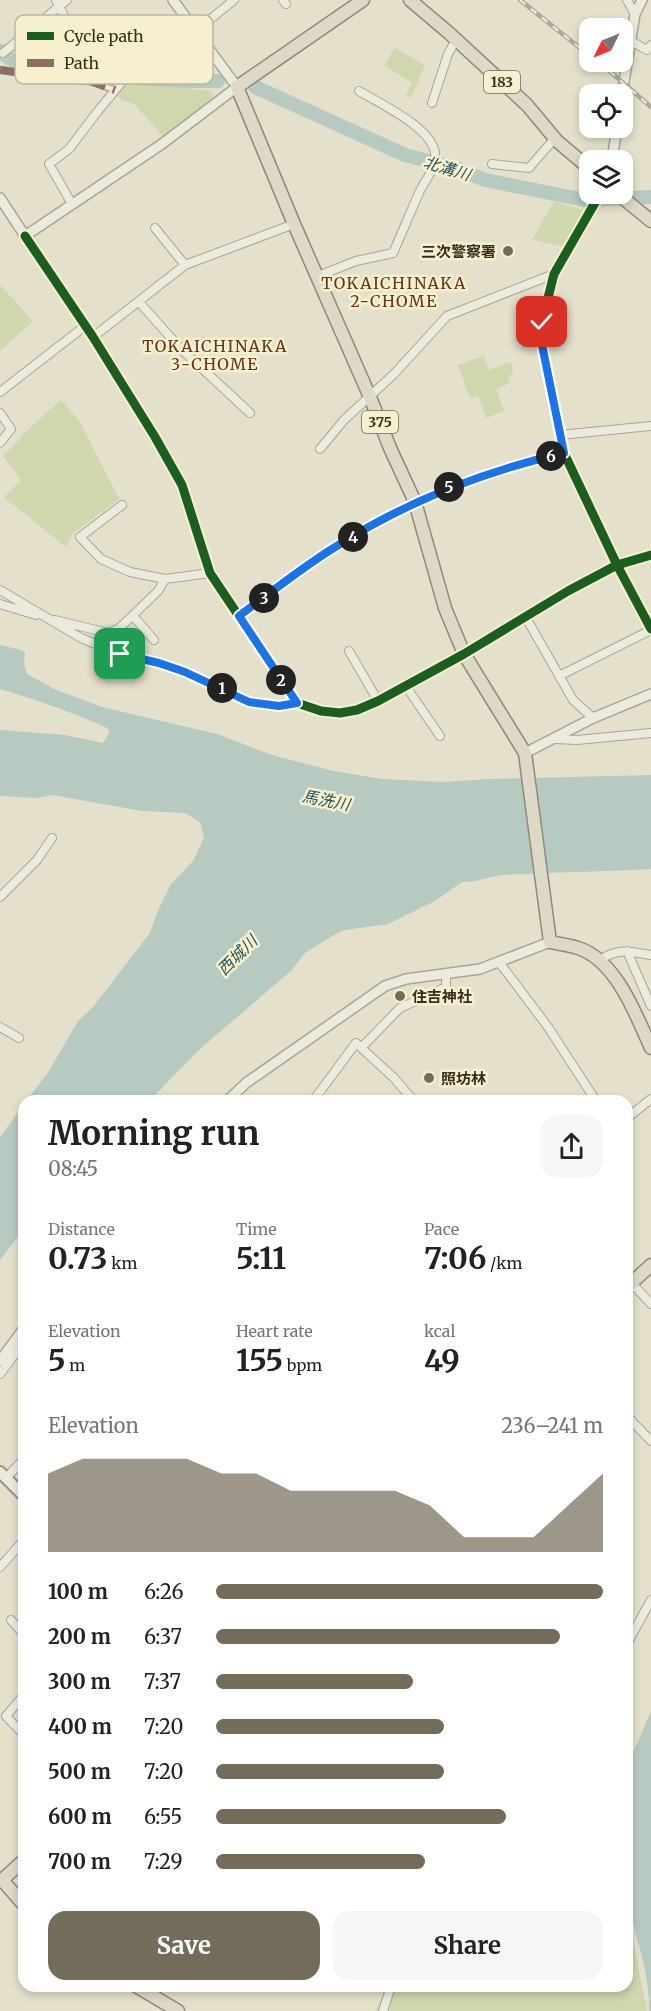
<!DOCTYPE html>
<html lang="en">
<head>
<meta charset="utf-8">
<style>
  :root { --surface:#fff; --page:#f6f6f6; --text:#222; --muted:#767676; --accent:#746c5a }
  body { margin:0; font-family:Merriweather,"Noto Sans JP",serif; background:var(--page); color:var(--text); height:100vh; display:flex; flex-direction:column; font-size:22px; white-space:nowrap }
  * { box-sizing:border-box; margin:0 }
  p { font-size:20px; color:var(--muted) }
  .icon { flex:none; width:33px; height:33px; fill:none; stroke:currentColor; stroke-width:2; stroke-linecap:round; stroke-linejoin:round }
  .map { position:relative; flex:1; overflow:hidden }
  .side { position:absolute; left:18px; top:1095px; width:615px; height:897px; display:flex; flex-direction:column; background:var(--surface); border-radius:18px; box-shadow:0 3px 9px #0003 }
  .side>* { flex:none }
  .needle { width:39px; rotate:227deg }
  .controls { position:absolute; left:579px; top:18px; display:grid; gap:12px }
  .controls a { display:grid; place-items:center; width:54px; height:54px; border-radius:12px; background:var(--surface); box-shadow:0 3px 9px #0003; font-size:30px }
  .pin { position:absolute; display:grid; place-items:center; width:51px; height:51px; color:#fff; margin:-26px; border-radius:12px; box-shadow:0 3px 9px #0006 }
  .km { position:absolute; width:30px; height:30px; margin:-15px; border-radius:50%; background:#222; color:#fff; font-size:16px; line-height:30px; text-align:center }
  .round { display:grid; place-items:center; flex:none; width:63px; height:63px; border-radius:18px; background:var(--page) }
  .headline { display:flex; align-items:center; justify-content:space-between; height:102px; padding:0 30px }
  h1 { font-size:33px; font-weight:700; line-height:45px }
  .metrics { display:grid; grid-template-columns:repeat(3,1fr); gap:9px; height:102px; padding:6px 30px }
  .metrics div { display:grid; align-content:center }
  .metrics b { font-size:30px; font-weight:700 }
  .metrics small { font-size:16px; font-weight:400 }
  .metrics p { font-size:16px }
  .chart { height:168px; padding:12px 30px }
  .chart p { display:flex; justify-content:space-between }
  .chart svg { width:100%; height:108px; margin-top:6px; fill:var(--accent); opacity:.7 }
  .action { display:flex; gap:12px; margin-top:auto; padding:12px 30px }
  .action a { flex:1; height:69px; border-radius:18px; background:var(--accent); color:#fff; font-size:24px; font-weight:700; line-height:69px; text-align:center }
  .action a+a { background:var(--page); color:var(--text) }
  ul { padding:0 30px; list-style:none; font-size:20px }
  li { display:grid; grid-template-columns:96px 72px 1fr; align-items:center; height:45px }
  li i { height:15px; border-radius:8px; background:var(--accent) }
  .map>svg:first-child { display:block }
</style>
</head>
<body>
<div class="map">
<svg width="651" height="2011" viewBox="0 0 651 2011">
  <rect width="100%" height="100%" fill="#e4e0cc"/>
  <path fill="#d0d6ad" d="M395,48L425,65L411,98L406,95L412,83L384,65Z
    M127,81L210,91L216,100L164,137L134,104L123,101L116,95Z
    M554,201L580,209L583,211L565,247L532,240Z
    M0,285L33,321L0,351Z
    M484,356L489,370L511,362L513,373L508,377L510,383L496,389L504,411L486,418L478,396L470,398L458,365Z
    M61,400L80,422L119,499L73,533L66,547L4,497L21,480L3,456L19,440L22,435Z
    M627,1921L630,1924L647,2011H375L388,1986H627Z"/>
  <path fill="#b6cac1" d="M0,645L21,650L25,653L24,664L27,674L54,689L102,707L217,734L272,755L333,771L382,779L444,782L489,779L651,775V869C602,872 552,872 503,875C489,876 477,883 462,882L435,901L388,924L345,930L334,935L305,953L292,970L200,1049L149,1101H26L47,1074L78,1021L93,1007L150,933L158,910L171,884L193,861L204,838L200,822L185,813L142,811L52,795L37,798L0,796V730L65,735L103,743L110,731L107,728C72,712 37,700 0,689Z
    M24,1104V1229L0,1260V1137Z
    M651,1711V2011H649C650,1983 642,1958 635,1931C632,1918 632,1907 627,1894V1767Z"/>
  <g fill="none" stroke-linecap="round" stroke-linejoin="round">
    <path stroke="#b6cac1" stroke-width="14" d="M0,51C21,71 35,63 61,66C74,68 88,73 102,74C141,80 179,81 218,81
      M255,87L405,155L459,169L485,180L585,200L651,197"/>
    <defs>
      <path id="pedestrian" d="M0,70L93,82L115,90"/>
      <path id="minor" d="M56,0C69,24 77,52 103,65C111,68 123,69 131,71L98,111L69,149L49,164L72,204
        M283,0L286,4
        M627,0L635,14
        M196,31L234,0
        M631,41L647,50L651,45
        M157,42L194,28
        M3,53L67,0
        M432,103L448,54L456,40
        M492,164L529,168L555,138
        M600,194L554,274L542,322V345L564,453L617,565L651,629
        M155,228L185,265
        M25,236L93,337L155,437L182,485L210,573L297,703L321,711L340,713L357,710L378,701L464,654L568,591L617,565L651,555
        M318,276L356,261L393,253C402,233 410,213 419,193C424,181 436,169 435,155C435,129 379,103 359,91
        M139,302L180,348L250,413
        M93,337L185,265L294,224
        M0,392L85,326
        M0,413L11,429L0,443
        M560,435L651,426
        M320,449L344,420L394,374L447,316L554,274
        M122,505L80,537L101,559L130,572L165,579L210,573
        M0,590L81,638L120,654L159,663L185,672L249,702L279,706L297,703
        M0,604L36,615
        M133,616L154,640
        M239,616C269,594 300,569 332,549C403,503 481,472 564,453
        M525,616L573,700L593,718
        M55,620L108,633L118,629L126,622L158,591L165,579
        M349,651L378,701
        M115,671L120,654
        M559,676L651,630
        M405,685L440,736
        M556,739L577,740L651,733
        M0,897L37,860L52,838
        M627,951L651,1006
        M600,960C619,947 630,952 651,955
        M499,962L548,1027L596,1101
        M0,1027L19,1038
        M362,1047L400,1008L446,987V973
        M313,1101L356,1043L393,1077L414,1101
        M627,1118L651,1099
        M627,1278L651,1304
        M0,1374L24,1342
        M627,1416L651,1441
        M7,1477L24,1459
        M0,1567L24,1540
        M11,1620L24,1635
        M627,1644L651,1600
        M24,1695L6,1716L24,1735
        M383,2011L391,1986"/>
      <path id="tertiary" d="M622,94L635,14L642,0
        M612,160L617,128
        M0,198L25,236L162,144L237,87L173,0
        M525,753L593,718L651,694
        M227,1101L246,1083L385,986L406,979L480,969L550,942
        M0,1361L24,1328"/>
      <path id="secondary" d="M0,1472L24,1496"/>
      <path id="trunk" d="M363,0L237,87L294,224L370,397L390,448L415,502L445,608L464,654L525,753L550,942C559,944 569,945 578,948C616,960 636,1015 651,1048
        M410,0L449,33L527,105L557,141L590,169
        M618,194L651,221
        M627,1287L651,1265
        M24,1860L2,1880L24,1905
        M136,1986L178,2011"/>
    </defs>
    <use href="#pedestrian" stroke="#a9a495" stroke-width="8"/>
    <use href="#minor" stroke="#a9a495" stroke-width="10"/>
    <use href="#tertiary" stroke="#a9a495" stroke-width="12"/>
    <use href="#secondary" stroke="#999384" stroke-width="14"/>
    <use href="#trunk" stroke="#8e897c" stroke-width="15"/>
    <use href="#pedestrian" stroke="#ece9dd" stroke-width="5"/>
    <use href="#minor" stroke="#ece9dd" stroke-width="8"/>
    <use href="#tertiary" stroke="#ece9dd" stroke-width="9"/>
    <use href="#secondary" stroke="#ece9dd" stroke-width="10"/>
    <use href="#trunk" stroke="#ded8c6" stroke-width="12"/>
    <defs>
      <path id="rail" d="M520,0L590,56
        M599,62L651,107"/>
    </defs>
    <use href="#rail" stroke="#aba89e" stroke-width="4.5"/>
    <use href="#rail" stroke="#f6f0d0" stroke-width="2" stroke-dasharray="7" stroke-linecap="butt"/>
    <path stroke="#8d6e63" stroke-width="8" stroke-dasharray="15 8" stroke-linecap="butt" d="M0,70L93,82L115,90"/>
    <defs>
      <path id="cycleway" d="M600,194L554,274L542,322V345L564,453L617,565L651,629
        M25,236L93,337L155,437L182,485L210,573L297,703L321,711L340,713L357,710L378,701L464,654L568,591L617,565L651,555"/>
    </defs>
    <use href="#cycleway" stroke="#f6f0d0" stroke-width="13"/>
    <use href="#cycleway" stroke="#1b5e20" stroke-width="9"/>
  </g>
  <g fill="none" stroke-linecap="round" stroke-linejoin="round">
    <defs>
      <path id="route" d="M120,654L159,663L185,672L249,702L279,706L297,703L239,616C269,594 300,569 332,549C403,503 481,472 564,453L542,345V322"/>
    </defs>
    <use href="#route" stroke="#fff" stroke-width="12"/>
    <use href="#route" stroke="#1a73e8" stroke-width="8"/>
  </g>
  <g fill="#746c5a" stroke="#f6f0d0" stroke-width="2">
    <circle cx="508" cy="251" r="6"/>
    <circle cx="400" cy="996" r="6"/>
    <circle cx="429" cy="1078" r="6"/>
  </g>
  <g text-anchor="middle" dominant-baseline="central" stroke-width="5" stroke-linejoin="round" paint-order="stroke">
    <g fill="#f6f0d0" stroke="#716853" stroke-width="1.5">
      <rect x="484" y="71" width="36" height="22" rx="4.5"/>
      <rect x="362" y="411" width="36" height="22" rx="4.5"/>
    </g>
    <g font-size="14" font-weight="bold" fill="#382d1d">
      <text x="502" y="82">183</text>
      <text x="380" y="422">375</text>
    </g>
    <g font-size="15" font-weight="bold" fill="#382d1d" stroke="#f6f0d0" text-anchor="start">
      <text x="496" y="251" text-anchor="end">三次警察署</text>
      <text x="412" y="996">住吉神社</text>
      <text x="441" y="1078">照坊林</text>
    </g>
    <g font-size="16" font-style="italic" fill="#2b5558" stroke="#f6f0d0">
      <text transform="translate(447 168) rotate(17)">北溝川</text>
      <text transform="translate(326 800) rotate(11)">馬洗川</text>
      <text transform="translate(237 955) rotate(-45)">西城川</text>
    </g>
    <g font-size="16" letter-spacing="1.5" fill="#65341b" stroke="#f6f0d0">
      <text x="394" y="283">TOKAICHINAKA<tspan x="394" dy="18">2-CHOME</tspan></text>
      <text x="215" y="346">TOKAICHINAKA<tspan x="215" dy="18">3-CHOME</tspan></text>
    </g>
  </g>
  <rect x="15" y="15" width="198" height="69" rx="9" fill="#f6f0d0" stroke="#bdb69a" stroke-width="1.5"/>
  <rect x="27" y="32" width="27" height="8" fill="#1b5e20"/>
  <rect x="27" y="59" width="27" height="8" fill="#8d6e63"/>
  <g font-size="16" fill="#382d1d">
    <text x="64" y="42">Cycle path</text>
    <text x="64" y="69">Path</text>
  </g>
</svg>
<div class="controls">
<a><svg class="needle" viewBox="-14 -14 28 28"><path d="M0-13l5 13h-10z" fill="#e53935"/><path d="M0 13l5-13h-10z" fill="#767676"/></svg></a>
<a><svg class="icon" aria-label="locate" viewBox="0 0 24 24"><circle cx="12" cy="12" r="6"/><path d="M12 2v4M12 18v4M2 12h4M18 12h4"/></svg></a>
<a><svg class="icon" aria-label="layers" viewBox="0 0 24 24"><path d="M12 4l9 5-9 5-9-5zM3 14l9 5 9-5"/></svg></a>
</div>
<div class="pin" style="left:120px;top:654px;background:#1e9e55"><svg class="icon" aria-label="arrive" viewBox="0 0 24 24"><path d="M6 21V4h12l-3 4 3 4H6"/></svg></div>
<div class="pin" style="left:542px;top:322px;background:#d93025"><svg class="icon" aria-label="check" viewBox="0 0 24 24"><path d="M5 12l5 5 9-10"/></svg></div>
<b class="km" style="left:222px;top:688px">1</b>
<b class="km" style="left:281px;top:680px">2</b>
<b class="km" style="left:264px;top:598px">3</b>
<b class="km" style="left:353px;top:537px">4</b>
<b class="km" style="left:449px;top:487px">5</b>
<b class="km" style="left:551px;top:456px">6</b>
<section class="side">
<div class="headline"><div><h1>Morning run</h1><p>08:45</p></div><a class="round"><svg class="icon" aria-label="share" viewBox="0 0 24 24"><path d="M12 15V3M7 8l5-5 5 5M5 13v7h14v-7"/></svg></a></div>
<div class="metrics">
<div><p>Distance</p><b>0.73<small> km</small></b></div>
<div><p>Time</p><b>5:11</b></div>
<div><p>Pace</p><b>7:06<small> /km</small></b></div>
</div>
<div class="metrics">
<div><p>Elevation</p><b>5<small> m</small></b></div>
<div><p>Heart rate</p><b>155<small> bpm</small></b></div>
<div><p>kcal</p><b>49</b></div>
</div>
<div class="chart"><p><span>Elevation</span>236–241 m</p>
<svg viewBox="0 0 160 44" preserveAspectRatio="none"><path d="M0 44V12L10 6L20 6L30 6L40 6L50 12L60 12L70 19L80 19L90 19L100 19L110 25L120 38L130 38L140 38L150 25L160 12V44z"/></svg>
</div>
<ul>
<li><b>100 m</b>6:26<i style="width:100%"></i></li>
<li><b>200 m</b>6:37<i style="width:89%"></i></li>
<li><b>300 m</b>7:37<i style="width:51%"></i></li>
<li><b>400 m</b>7:20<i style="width:59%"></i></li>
<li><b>500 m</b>7:20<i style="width:59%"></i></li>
<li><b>600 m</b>6:55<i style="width:75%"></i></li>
<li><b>700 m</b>7:29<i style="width:54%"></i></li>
</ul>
<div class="action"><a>Save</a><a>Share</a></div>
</section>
</div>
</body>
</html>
